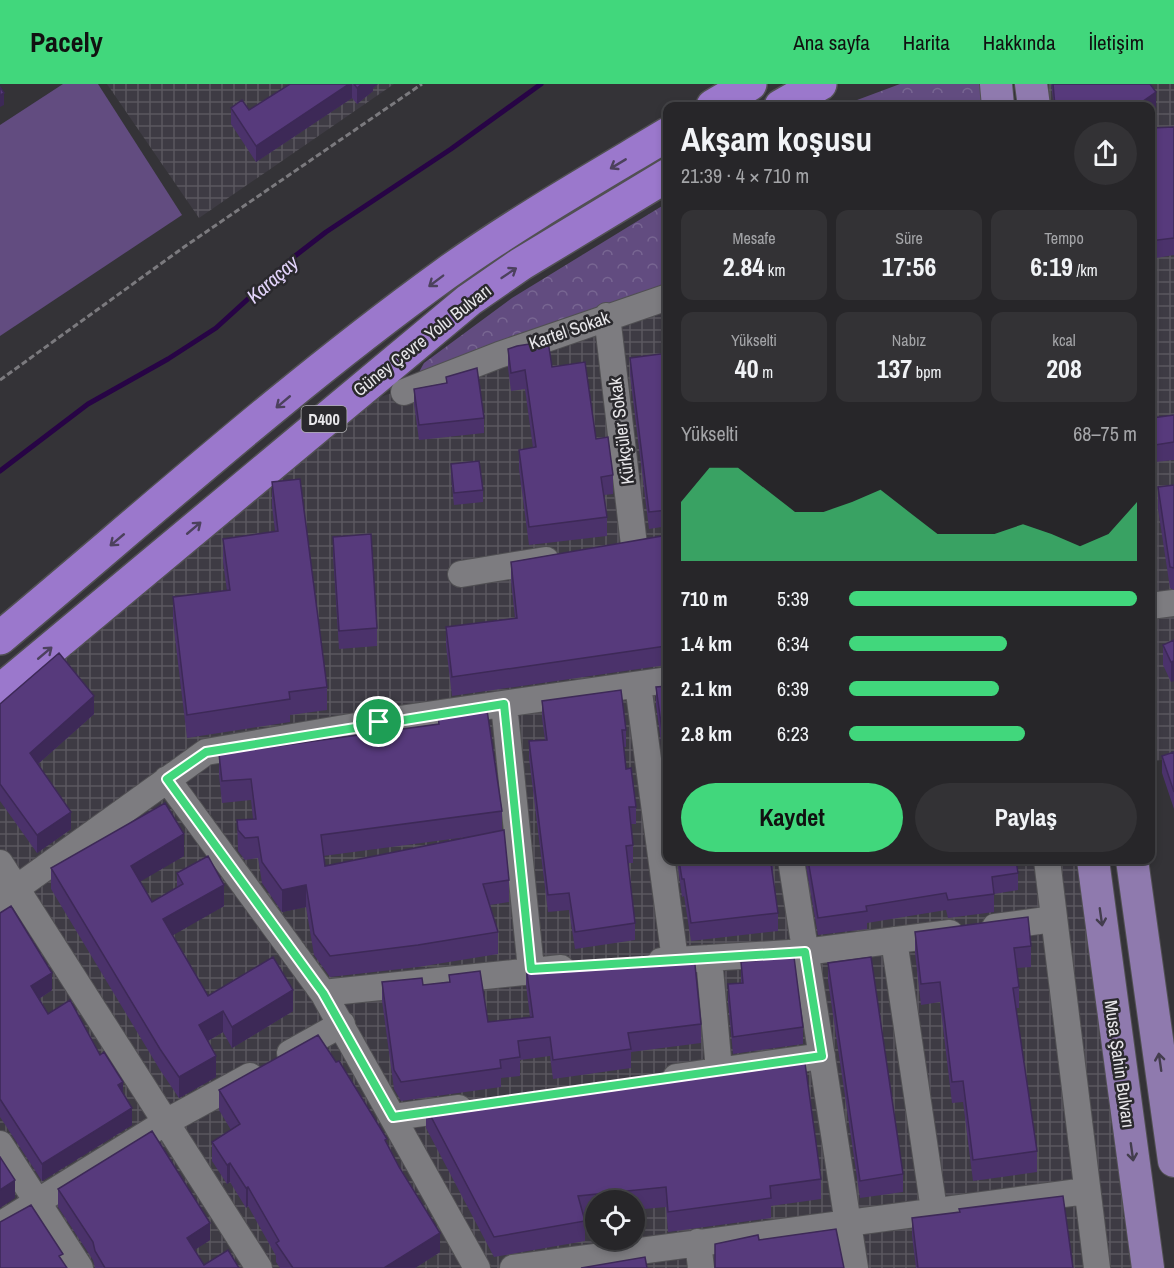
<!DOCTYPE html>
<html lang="tr">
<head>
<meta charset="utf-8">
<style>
  :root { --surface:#272629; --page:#333235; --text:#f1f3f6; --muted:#a4a5a8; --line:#434346; --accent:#41d77c }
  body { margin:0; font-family:"Archivo Narrow",sans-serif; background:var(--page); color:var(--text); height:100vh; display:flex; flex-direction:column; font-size:22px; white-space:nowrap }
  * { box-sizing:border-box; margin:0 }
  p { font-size:20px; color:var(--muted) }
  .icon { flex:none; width:33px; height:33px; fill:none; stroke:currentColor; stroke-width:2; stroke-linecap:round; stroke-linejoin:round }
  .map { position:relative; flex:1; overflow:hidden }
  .side { position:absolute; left:663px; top:18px; width:492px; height:762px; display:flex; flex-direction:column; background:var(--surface); border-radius:12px; box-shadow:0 3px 9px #0003,0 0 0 2px var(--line) }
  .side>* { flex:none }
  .fabs { position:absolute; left:585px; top:1106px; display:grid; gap:12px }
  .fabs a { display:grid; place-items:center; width:60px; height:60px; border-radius:50%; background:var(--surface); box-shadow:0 3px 9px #0003,0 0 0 2px var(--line); font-size:30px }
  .pin { position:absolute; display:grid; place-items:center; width:51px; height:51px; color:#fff; margin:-26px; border:3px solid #fff; border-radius:50%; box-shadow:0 2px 6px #0007 }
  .round { display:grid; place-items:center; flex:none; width:63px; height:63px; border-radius:32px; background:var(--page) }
  .overview { display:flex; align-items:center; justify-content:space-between; height:102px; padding:0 18px }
  h1 { font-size:33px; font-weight:700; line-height:45px }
  .figures { display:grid; grid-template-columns:repeat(3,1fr); gap:9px; height:102px; padding:6px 18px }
  .figures div { display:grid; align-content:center; border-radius:12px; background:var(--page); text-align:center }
  .figures b { font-size:26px; font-weight:700 }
  .figures small { font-size:16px; font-weight:400 }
  .figures p { font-size:16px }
  .chart { height:168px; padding:12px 18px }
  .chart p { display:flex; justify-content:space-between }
  .chart svg { width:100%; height:108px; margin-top:6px; fill:var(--accent); opacity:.7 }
  .action { display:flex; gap:12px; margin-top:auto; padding:12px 18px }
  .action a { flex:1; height:69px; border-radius:36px; background:var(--accent); color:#111; font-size:24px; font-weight:700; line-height:69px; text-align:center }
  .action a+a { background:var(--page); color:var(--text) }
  ul { padding:0 18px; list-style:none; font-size:20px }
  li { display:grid; grid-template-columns:96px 72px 1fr; align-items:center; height:45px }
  li i { height:15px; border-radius:8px; background:var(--accent) }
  header { display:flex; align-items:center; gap:36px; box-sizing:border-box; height:84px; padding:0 30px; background:var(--accent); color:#111 }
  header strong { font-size:28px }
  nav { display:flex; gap:33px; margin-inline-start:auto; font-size:21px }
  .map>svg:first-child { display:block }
</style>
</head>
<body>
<header>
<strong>Pacely</strong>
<nav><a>Ana sayfa</a><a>Harita</a><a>Hakkında</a><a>İletişim</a></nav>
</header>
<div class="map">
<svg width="1174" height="1184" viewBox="0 0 1174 1184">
  <defs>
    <pattern id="industrial-grid" width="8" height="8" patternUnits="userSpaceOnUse" patternTransform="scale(1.5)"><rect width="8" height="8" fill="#3e3b44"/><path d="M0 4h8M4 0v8" fill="none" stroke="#5a575f"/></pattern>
    <pattern id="forest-crowns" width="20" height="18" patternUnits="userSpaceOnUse" patternTransform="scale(1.5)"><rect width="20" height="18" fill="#624c80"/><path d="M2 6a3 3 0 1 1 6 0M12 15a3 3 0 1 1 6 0" fill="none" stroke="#786692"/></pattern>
  </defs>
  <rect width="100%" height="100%" fill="#343337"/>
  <path fill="url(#industrial-grid)" fill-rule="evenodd" d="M107,0H394L199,134Z
    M1048,0H1174V675L1151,677L1150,22H1050Z
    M667,218L668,776H1090L1140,1184H0V624L374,315ZM596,1116H634V1155H596Z"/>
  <path fill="url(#forest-crowns)" d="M900,0H984L987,22H841Z
    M667,119V204L419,288L424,279L512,214Z"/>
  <path fill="#624c80" d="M63,0H98L182,131L0,252V41Z"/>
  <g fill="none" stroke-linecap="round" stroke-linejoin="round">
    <path stroke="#270445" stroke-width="5" d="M0,387L88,320L168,275L216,244L295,172L326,148L451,65L541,0"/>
    <defs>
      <path id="minor" d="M607,232L634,461
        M404,308L499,271L668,213
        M461,490L546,476
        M1150,522L1174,519
        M638,601L675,876
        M504,620L531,885
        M167,695L323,909L477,1184
        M791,776L855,1184
        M1047,776L1097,1184
        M0,779L259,1184
        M0,816L206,668L379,638L668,596
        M995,843L1054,835
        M894,856L934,1126
        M709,874L719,986
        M661,877L805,868L950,849
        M323,909L561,884
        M290,969L342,940
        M676,993L822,972
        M394,1033L459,1024
        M0,1060L80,1184
        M0,1141L166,1038L250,992
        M698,1158L701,1184
        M513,1184L1086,1107"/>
      <path id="major" d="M996,0L998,22
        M1031,0L1034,22
        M1093,776L1148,1184
        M1132,776L1174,1077"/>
      <path id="highway" d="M713,22L750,0
        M781,22L820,0
        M0,554C147,431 290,302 445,190C516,139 593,95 668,50
        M0,607L469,216L521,180L668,91"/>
    </defs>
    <use href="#minor" stroke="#515053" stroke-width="28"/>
    <use href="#major" stroke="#515053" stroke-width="34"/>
    <use href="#highway" stroke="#515053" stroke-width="36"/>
    <path stroke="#7b7a7e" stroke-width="3" stroke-dasharray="6 3" stroke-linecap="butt" d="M0,296L184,163L422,0"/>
    <use href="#minor" stroke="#7d7c80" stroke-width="26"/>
    <use href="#major" stroke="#8f7aae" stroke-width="32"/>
    <use href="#highway" stroke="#9b78cc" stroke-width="33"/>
  </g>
  <path fill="#4b326b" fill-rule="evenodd" d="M290,0H378L373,4V7L357,20L352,14L256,78L231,40V24L249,26Z
    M1051,0H1150L1156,24L1150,28V22H1054Z
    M1174,43V171L1150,175V44Z
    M1150,200L1156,242V260H1150Z
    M508,265L552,283L596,355L613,391V410L604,411L607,433V452L529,461L519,385V366L533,364L525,305L511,307L508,284Z
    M668,269V442L649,445L630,291V274Z
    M446,293L484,334V349L419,356L414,320V305L446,299Z
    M1174,331V376L1155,378L1152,352V334Z
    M451,380L483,406V418L454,421L451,392Z
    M272,398L327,603V626L290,631V638L187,654L173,537V513L227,507L223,478V455L275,447L272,422Z
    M1174,401V506L1170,504L1158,425V403Z
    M668,451V582L666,581L452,612L446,562V543L515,534L511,497V478Z
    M333,453L377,544V562L339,565L333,471Z
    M1174,556L1171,598L1163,581V561Z
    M668,602V708L656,621V603Z
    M542,617L626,646V663H623L626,685L636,723V740H631L633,761V779H628L635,839V856L575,865L569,826L548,828L529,674V657L545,656L542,634Z
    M0,620L94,630L38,680L71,745L37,769L0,717Z
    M438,632L502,727V747L509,796V818L490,821L498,848V870L418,883L330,893L314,871L306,823L282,828L262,799L258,774L245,776L238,767L237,736L253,735L251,716L222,719L219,691V670L438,640ZM482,751L325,782L323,772Z
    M1174,668V725L1162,689V672Z
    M184,772L140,797L152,818L177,803V789L224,822L172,851L208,912L293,927L232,964L223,948L208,957L216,993L179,1014L160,986L51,805V784Z
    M677,776H773V794L778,829V847L691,857L684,812L682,813Z
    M805,776H1016L1018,789V806L994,810V828L948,834L946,826L867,839V845L818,851Z
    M0,829L52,906L39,915L48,930L100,971L123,1009L132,1041L42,1097L0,1033Z
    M915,848L1031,862V883L1017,884L1019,903V924H1016L1037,1067V1088L973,1097L963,1018L952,1019L940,918L921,921L915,869Z
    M741,878L803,943V960L733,970L728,917V900L741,899Z
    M828,879L903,1090V1108L860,1114L828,897Z
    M526,882L701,940V959L631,968V984L553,995L550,972L520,976V992L501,994V1003L401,1017L394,1005L382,917V898L423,901L449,898V891L488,938L530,933L526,901Z
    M734,980L821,1095V1115L771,1122V1134L668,1148L666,1123L634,1126V1116H596V1130L583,1131L585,1137V1157L494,1173L426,1044V1023L734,986Z
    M219,1006L387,1061L440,1168L415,1184H280L276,1178V1172L248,1122L246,1124L230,1098L227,1100L212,1077V1058L231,1046L219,1026Z
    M58,1105L210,1156L194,1166L204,1181L239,1184H95L93,1176L58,1123Z
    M912,1134L1073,1184H916L912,1152Z"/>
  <path fill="#3d2957" d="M349,0H352V14L256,78V62Z
    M362,0H378L373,4V7L357,20V4Z
    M1156,8V24L1150,28V22H1136Z
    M4,9V21L0,23V11Z
    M1174,577V597L1171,598V578Z
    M94,612V630L30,687V669Z
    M71,728V745L37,769V751Z
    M184,750V772L131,803V782Z
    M224,801V822L163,857V835Z
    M306,801V823L282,828V806Z
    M52,889V906L31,920V902Z
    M293,906V927L232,964V943Z
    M223,927V948L199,962V941Z
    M216,972V993L179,1014V993Z
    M123,998V1016L118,1001Z
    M132,1024V1041L42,1097V1080Z
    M230,1079V1098L227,1100V1081Z
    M15,1096V1114L0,1124V1106Z
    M248,1103V1122L246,1124V1104Z
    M210,1139V1156L187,1171V1154Z
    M440,1149V1168L415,1184H384Z"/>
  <path fill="#573a7c" stroke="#3d2957" stroke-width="1.5" d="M290,0H349L256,62L231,24L242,16L249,26Z
    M354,0H362L357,4Z
    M1053,0H1150L1156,8L1136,22H1055Z
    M0,3L4,9L0,11Z
    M1174,43V154L1150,157V44Z
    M1150,200L1156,242L1150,243Z
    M548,257L552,283L585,278L596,355L608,353L613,391L601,393L607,433L529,443L519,366L536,363L525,286L511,289L508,265L517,262Z
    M668,269V426L649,428L630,274Z
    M477,284L484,334L419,341L414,305L447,299L446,293Z
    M1174,331V358L1155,361L1152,334Z
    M479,377L483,406L454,409L451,380Z
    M300,395L327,603L289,608L290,615L187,631L173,513L230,506L223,455L278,447L272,398Z
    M1174,401V484L1170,483L1158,403Z
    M371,450L377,544L339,547L333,453Z
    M668,451V562H666L452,593L446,543L517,534L511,478Z
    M1174,556V577L1171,578L1163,561Z
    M59,569L94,612L30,669L71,728L37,751L0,700V620Z
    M668,602V690L656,603Z
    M621,606L626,646H622L626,685L631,684L636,723H629L633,761L626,762L635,839L575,848L569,809L548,811L529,657L547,656L542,617Z
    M487,626L502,727L321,751L325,782L504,746L509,796L483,800L498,848L418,861L330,872L314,850L306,801L282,806L262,778L258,753L245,754L238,746L237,736L256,735L251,695L222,697L219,670L439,640L438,632Z
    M1174,668V708L1162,672Z
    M165,719L184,750L131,782L152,818L183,800L177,789L208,772L224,801L163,835L208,912L273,873L293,906L232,943L223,927L199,941L216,972L179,993L160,965L51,784Z
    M679,776H772L773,779L771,780L778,829L691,839L684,795H682Z
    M808,776H1016L1018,789L992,793L994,810L948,816L946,809L866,822L867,827L818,834Z
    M11,822L52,889L31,902L48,930L70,916L100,971L104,968L123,998L118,1001L132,1024L42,1080L0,1015V829Z
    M1028,833L1031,862L1014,864L1019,903L1013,904L1037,1067L973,1076L963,997L952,998L940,898L921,900L915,848Z
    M694,871L701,940L628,949L631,965L553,976L550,953L518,957L520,973L500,976L501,984L401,998L394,986L382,898L422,894L423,901L450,898L449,891L480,887L488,938L533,933L526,882Z
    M794,873L803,943L733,953L728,900L743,899L741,878Z
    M871,873L903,1090L860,1097L828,879Z
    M318,951L336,978L339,977L387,1055L385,1056L399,1083L440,1149L384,1184H293L276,1159L279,1157L248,1103L246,1104L230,1079L227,1081L212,1058L240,1040L219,1006Z
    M804,972L821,1095L770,1102L771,1114L668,1128L666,1103L578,1112L585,1137L494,1153L426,1023L649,992L711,985V989L735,986L734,980Z
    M152,1047L210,1139L187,1154L204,1181L228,1166L239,1184H105L95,1167L93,1158L58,1105Z
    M0,1073L15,1096L0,1106Z
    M1063,1112L1073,1184H918L912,1134L960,1128L959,1125Z
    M31,1121L63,1170L59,1172L67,1184H0V1138Z
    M836,1145L844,1184H715V1160L758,1151L759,1156Z
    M645,1173L647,1184H581Z"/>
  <defs><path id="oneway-shaft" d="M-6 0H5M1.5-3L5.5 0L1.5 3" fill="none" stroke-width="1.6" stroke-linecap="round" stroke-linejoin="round" transform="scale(1.5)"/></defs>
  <g stroke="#4c415d">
    <use href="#oneway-shaft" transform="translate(618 80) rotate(149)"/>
    <use href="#oneway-shaft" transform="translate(509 189) rotate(-34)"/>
    <use href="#oneway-shaft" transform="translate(436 197) rotate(143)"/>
    <use href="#oneway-shaft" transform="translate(283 318) rotate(140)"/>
    <use href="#oneway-shaft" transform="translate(194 444) rotate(-40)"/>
    <use href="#oneway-shaft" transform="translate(117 456) rotate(140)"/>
    <use href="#oneway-shaft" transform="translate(45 569) rotate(-40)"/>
  </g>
  <g stroke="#433d4d">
    <use href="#oneway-shaft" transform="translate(1101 833) rotate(82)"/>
    <use href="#oneway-shaft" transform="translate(1160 978) rotate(-98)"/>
    <use href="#oneway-shaft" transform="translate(1132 1068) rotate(82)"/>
  </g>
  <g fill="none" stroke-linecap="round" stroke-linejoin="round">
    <defs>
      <path id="route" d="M504,620L531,885L805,868L822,972L393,1033L323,909L167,695L206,668Z"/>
    </defs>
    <use href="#route" stroke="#fff" stroke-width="12"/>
    <use href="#route" stroke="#41d77c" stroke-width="8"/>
  </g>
  <g text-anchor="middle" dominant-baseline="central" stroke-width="5" stroke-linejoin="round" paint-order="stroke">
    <rect fill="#2a292d" stroke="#afaeb1" stroke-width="1.5" x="301.5" y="322" width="45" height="26" rx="4.5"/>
    <g font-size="16" font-weight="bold" fill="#e8e7ea">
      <text x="324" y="335">D400</text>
    </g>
    <g font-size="18" fill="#e8e7ea" stroke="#2a292d">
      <text transform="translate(569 246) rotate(-19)">Kartel Sokak</text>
      <text transform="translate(422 256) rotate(-38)">Güney Çevre Yolu Bulvarı</text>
      <text transform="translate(621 347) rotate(-97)">Kürkçüler Sokak</text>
      <text transform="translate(1120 980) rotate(82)">Musa Şahin Bulvarı</text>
    </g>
    <g font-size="20" font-style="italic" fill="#e3d4fb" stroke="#2a292d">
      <text transform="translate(272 195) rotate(-41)">Karaçay</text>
    </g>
  </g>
</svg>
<div class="fabs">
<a><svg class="icon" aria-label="locate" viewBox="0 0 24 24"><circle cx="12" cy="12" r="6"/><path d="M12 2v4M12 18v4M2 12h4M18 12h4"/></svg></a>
</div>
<div class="pin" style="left:379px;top:638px;background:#1e9e55"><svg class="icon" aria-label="arrive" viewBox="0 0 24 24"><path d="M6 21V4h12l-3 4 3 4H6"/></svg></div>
<section class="side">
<div class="overview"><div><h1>Akşam koşusu</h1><p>21:39 · 4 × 710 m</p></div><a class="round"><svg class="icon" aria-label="share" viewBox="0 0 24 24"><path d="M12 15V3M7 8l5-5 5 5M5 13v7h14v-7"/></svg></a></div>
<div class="figures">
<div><p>Mesafe</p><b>2.84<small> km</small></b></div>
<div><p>Süre</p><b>17:56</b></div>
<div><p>Tempo</p><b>6:19<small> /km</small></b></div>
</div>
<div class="figures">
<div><p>Yükselti</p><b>40<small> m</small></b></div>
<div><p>Nabız</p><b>137<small> bpm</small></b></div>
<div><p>kcal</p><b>208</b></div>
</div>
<div class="chart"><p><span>Yükselti</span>68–75 m</p>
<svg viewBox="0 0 160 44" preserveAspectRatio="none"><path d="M0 44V20L10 6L20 6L30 15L40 24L50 24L60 20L70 15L80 24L90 33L100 33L110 33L120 29L130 33L140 38L150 33L160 20V44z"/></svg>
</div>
<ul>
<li><b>710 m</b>5:39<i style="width:100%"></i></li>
<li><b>1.4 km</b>6:34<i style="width:55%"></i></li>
<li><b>2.1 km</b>6:39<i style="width:52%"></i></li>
<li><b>2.8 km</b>6:23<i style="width:61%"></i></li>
</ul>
<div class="action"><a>Kaydet</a><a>Paylaş</a></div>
</section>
</div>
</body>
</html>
